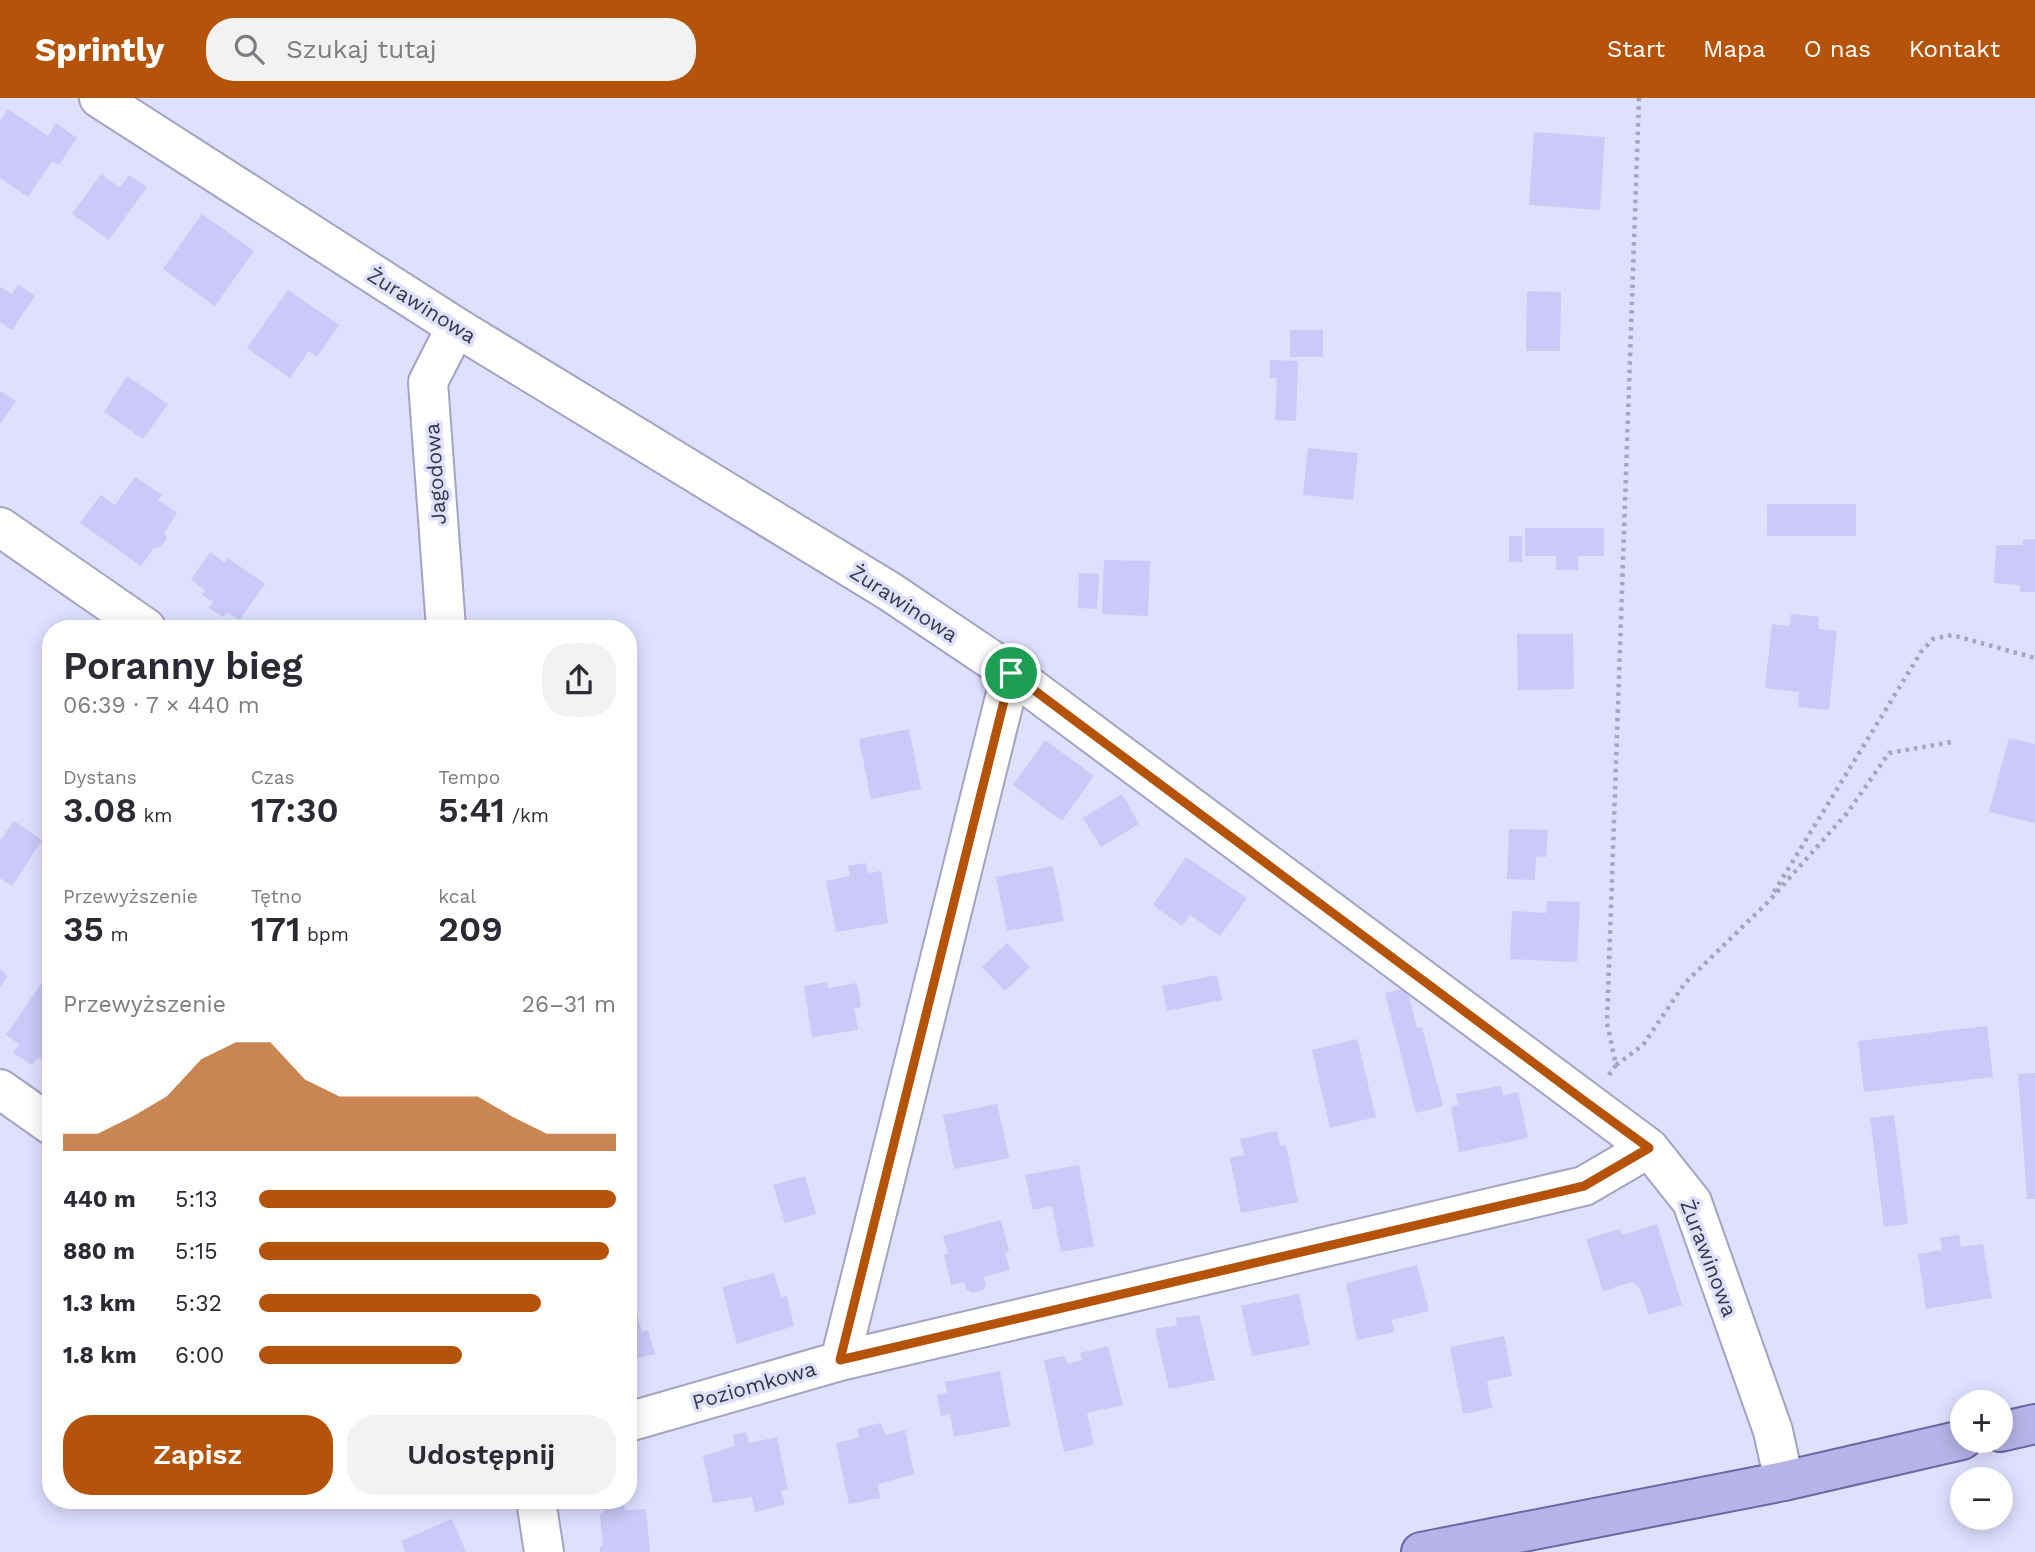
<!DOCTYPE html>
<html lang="pl">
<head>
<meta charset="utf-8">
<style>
  :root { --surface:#fff; --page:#f2f2f3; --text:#2b2b33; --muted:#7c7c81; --accent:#b45309 }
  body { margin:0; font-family:"Work Sans",sans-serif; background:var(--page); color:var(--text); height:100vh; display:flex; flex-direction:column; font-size:26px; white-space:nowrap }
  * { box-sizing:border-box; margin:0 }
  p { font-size:23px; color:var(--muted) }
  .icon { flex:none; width:38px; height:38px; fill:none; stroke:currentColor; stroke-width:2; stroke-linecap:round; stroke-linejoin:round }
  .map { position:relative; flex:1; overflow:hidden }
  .panel { position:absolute; left:42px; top:522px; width:595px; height:889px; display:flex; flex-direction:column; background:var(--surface); border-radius:28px; box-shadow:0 4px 18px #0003 }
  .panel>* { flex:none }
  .fabs { position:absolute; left:1950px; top:1292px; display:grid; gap:14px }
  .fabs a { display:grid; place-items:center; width:63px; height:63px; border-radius:50%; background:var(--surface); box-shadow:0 4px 18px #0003; font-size:35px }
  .pin { position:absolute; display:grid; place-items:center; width:60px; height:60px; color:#fff; margin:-30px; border:4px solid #fff; border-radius:50%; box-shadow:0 2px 7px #0007 }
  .round { display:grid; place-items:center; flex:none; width:74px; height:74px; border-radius:28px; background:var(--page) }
  .head { display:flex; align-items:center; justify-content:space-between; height:119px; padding:0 21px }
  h1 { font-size:38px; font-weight:600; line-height:52px }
  .metrics { display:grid; grid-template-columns:repeat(3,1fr); gap:10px; height:119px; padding:7px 21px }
  .metrics div { display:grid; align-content:center }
  .metrics b { font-size:35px; font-weight:600 }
  .metrics small { font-size:19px; font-weight:400 }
  .metrics p { font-size:19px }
  .chart { height:196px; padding:14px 21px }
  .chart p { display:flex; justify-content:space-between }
  .chart svg { width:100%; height:126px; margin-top:7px; fill:var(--accent); opacity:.7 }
  .button { display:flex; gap:14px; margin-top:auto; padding:14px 21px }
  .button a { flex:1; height:80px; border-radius:28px; background:var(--accent); color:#fff; font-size:28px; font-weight:600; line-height:80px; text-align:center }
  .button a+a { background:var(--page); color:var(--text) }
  ul { padding:0 21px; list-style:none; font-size:23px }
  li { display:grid; grid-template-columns:112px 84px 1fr; align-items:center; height:52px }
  li i { height:18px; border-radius:9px; background:var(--accent) }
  header { display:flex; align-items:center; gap:42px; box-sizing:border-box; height:98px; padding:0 35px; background:var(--accent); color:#fff }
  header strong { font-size:33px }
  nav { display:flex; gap:38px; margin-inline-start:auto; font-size:24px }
  .search { width:490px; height:63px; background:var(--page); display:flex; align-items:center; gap:18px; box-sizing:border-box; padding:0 24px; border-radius:28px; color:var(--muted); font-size:26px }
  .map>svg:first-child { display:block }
</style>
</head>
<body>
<header>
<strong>Sprintly</strong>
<div class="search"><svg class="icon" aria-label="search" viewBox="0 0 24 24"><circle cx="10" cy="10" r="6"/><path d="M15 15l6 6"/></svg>Szukaj tutaj</div>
<nav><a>Start</a><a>Mapa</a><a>O nas</a><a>Kontakt</a></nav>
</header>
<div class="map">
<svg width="2035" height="1454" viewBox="0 0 2035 1454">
  <rect width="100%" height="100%" fill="#dfdfff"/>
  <path fill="#cac9f8" d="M8,11L48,38L56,25L77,40L59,67L52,63L28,99L0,80V23Z
    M1534,34L1605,39L1600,112L1529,107Z
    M101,76L120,90L129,77L147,89L109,142L72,116Z
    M202,116L254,153L215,208L163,171Z
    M18,186L35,198L12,232L0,224V189L12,196Z
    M288,192L339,227L317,259L309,253L290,280L247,250Z
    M1527,193L1561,194L1560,253H1526Z
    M1290,232H1323V259H1290Z
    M1270,262L1298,263L1296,323L1275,322L1277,280H1270Z
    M127,278L168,306L143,341L104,314Z
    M0,293L16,303L0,326Z
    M1308,350L1358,355L1353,402L1303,397Z
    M135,379L162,397L158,402L177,415L165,434L167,441L160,449L154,450L141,468L80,425L101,397L115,407Z
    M1767,406H1856V438H1767Z
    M1525,430H1604V458H1578V472H1556V458H1525Z
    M1509,438H1522V464H1509Z
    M2023,441H2035V494H2020V487L1994,485L1996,447H2023Z
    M210,454L225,465L228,460L265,486L239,522L227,514L223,519L209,510L213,504L202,497L205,492L191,482Z
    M1104,462L1150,463L1148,518L1102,516Z
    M1079,475L1099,476L1097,511L1078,510Z
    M1791,516L1819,519L1818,531L1837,533L1829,612L1798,609L1799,594L1765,590L1772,526L1790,528Z
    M304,522L316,530H298Z
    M324,523L334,530H318Z
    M1517,536H1573L1574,591L1518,592Z
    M909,631L921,691L871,701L859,641Z
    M2009,640L2035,646V725L1989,714Z
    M1045,642L1094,678L1062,723L1013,687Z
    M1122,696L1139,726L1101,749L1083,720Z
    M14,723L42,742L12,788L0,780V743Z
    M1509,731L1548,732L1546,759L1536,758L1535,782L1507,781Z
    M1186,759L1247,800L1220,838L1190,817L1182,828L1153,807Z
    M866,765L868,775L881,773L888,825L836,834L826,783L850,778L848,768Z
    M1053,768L1064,823L1007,833L996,779Z
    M1547,803L1580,804L1577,864L1510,861L1512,813L1546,815Z
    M1007,845L1030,869L1005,893L982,869Z
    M0,871L8,878L0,889Z
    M48,876L51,878V968L38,959L32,967L13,955L19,946L6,937Z
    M1217,877L1222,902L1167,913L1162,888Z
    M827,884L828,890L857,885L861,909L854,910L858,932L812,939L804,888Z
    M1407,890L1417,930L1422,929L1443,1008L1416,1015L1385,895Z
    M1987,928L1993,979L1864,994L1858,943Z
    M1357,941L1376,1019L1330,1030L1312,952Z
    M2035,975V1101H2027L2018,976Z
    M1501,988L1503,997L1518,994L1528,1040L1459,1054L1451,1009L1458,1007L1456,996Z
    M997,1006L1009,1060L954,1071L943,1017Z
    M1894,1017L1908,1126L1884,1129L1870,1020Z
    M1277,1033L1280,1048L1286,1047L1298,1104L1241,1115L1230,1060L1244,1057L1240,1041Z
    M1079,1067L1094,1148L1061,1154L1052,1108L1033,1112L1025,1077Z
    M805,1078L816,1116L785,1125L773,1087Z
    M1001,1122L1009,1153L1005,1154L1010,1172L984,1179L986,1186L983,1192L973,1195L966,1191L965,1184L951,1187L944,1157L948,1156L943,1138Z
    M1657,1126L1682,1207L1649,1217L1640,1190L1632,1184L1603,1193L1586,1141L1620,1131L1622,1137Z
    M1959,1137L1961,1149L1983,1146L1992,1200L1926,1211L1918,1156L1942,1152L1940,1140Z
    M1417,1167L1429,1213L1392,1222L1394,1234L1357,1242L1346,1185Z
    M774,1175L781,1200L787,1198L794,1228L737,1246L722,1189Z
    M1299,1196L1310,1247L1252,1258L1241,1208Z
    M632,1199L642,1234L648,1232L655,1256L634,1261L633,1258L628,1259V1200Z
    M1199,1217L1215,1282L1169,1291L1155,1231L1177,1227L1176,1220Z
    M1504,1238L1512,1278L1487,1283L1492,1310L1463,1316L1450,1249Z
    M1108,1248L1123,1307L1087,1315L1094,1347L1064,1354L1044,1262L1065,1258L1067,1266L1082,1262L1080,1255Z
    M1000,1273L1010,1328L954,1339L950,1316L941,1318L937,1297L947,1295L945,1284Z
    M880,1325L886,1337L905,1332L914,1376L878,1386L880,1400L849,1406L836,1345L859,1340L857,1331Z
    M746,1334L749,1345L777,1339L788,1392H781L785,1407L755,1414L752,1399L713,1405L703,1358L735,1348L733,1337Z
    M624,1405L625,1412L646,1411L650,1454H600V1449L603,1448L600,1418L607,1408Z
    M452,1421L466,1454H405L401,1443Z"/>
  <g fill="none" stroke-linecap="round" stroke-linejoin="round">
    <defs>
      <path id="minor" d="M99,0L456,229L889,493L1011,575L1649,1050L1692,1104L1773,1333L1784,1383
        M0,429L146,530
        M446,530L428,284L456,229
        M0,991L51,1027
        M840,1263L1011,575
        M628,1324L840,1263L1584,1088L1649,1050
        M536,1402L544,1454"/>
      <path id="major" d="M2000,1334L2035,1326
        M1421,1454L1784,1383L1962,1342"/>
    </defs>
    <use href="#minor" stroke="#a4a3c1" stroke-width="42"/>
    <use href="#major" stroke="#6b66a4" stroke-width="42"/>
    <path stroke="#a5a5be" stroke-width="4.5" stroke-dasharray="3.5 5" stroke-linecap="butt" d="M1774,794L1921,554L1933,541L1952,537L2035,560
      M1616,967L1643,947L1685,885L1768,804L1848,714L1889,655L1952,644
      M1609,977L1616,967L1607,925L1639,0"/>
    <use href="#minor" stroke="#fff" stroke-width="38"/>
    <use href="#major" stroke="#b7b3e8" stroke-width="38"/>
  </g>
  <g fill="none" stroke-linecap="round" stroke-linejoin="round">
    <defs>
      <path id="route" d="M1011,575L1590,1007L1649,1050L1584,1088L840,1262Z"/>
    </defs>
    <use href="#route" stroke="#fff" stroke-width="14"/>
    <use href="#route" stroke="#b45309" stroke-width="9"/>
  </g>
  <g text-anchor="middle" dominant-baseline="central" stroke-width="7" stroke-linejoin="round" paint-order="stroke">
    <g font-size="21" fill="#383744" stroke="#dfdfff">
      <text transform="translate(422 207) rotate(32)">Żurawinowa</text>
      <text transform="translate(435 376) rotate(-94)">Jagodowa</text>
      <text transform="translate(904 505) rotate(33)">Żurawinowa</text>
      <text transform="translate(1709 1160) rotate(69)">Żurawinowa</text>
      <text transform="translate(754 1287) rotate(-16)">Poziomkowa</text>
    </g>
  </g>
</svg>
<div class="fabs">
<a>+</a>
<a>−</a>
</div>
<div class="pin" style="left:1011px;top:575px;background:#1e9e55"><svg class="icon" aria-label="arrive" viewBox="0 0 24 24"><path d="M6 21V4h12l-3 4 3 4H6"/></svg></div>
<section class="panel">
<div class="head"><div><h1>Poranny bieg</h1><p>06:39 · 7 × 440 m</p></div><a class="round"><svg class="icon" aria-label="share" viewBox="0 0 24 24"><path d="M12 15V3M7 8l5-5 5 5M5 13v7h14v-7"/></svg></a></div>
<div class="metrics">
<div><p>Dystans</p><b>3.08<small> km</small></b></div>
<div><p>Czas</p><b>17:30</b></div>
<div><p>Tempo</p><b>5:41<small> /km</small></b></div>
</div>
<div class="metrics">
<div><p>Przewyższenie</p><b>35<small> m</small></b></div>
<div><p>Tętno</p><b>171<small> bpm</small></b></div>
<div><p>kcal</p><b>209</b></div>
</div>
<div class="chart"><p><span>Przewyższenie</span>26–31 m</p>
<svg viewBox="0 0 160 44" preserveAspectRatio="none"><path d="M0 44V38L10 38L20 32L30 25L40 12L50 6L60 6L70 19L80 25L90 25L100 25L110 25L120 25L130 32L140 38L150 38L160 38V44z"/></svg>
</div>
<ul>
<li><b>440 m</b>5:13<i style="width:100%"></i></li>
<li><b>880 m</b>5:15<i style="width:98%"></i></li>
<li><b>1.3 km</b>5:32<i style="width:79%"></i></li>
<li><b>1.8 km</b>6:00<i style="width:57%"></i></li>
</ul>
<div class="button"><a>Zapisz</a><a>Udostępnij</a></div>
</section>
</div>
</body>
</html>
